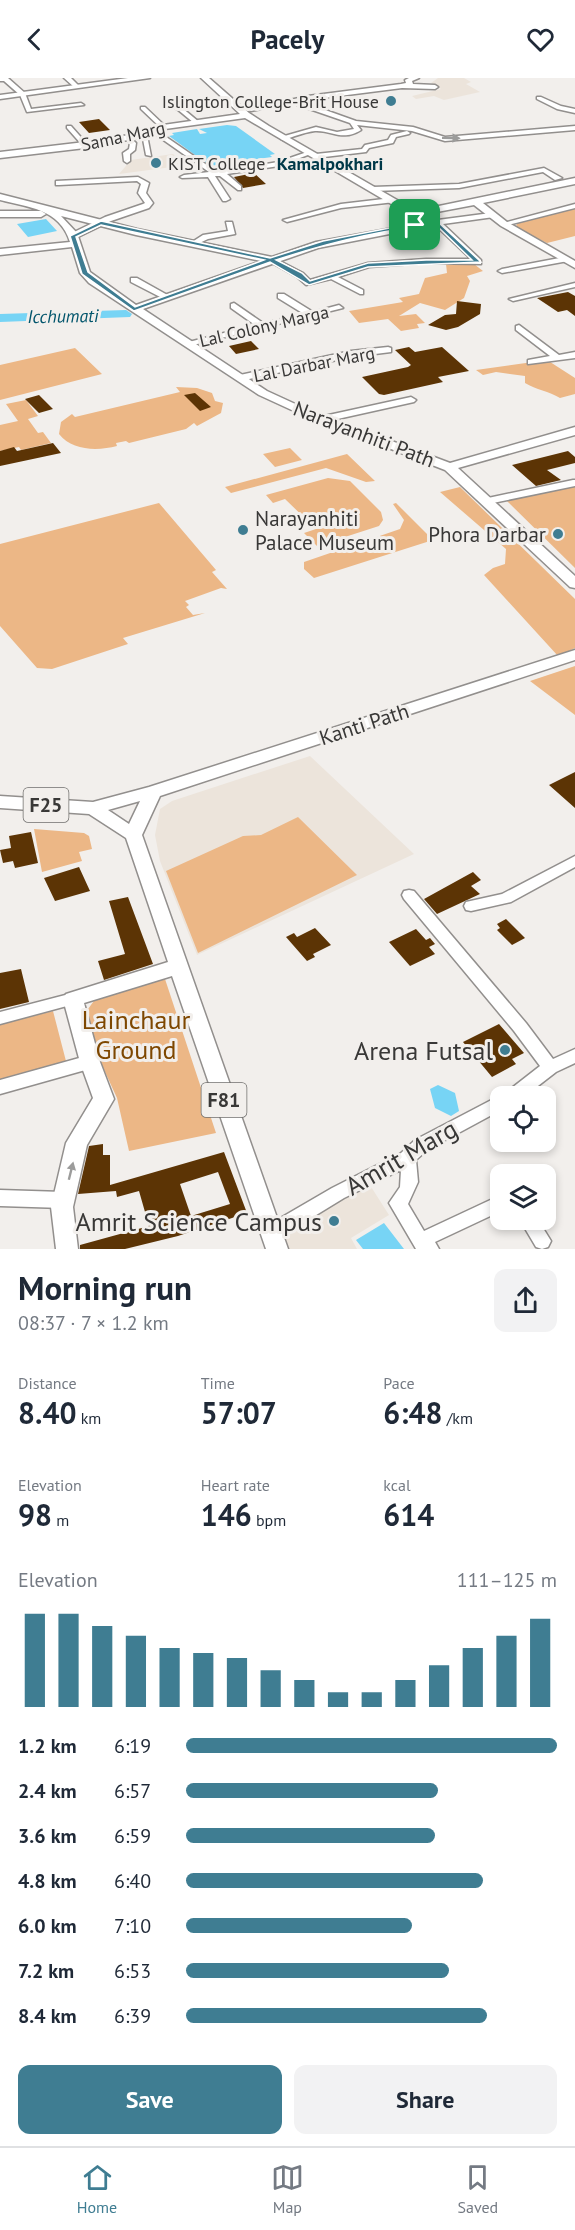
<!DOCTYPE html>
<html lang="en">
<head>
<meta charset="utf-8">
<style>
  :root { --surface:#fff; --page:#f2f2f3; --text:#1f2937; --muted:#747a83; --line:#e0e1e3; --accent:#3f7d92 }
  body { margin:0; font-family:"PT Sans",sans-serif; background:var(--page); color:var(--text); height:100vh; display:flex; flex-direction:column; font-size:22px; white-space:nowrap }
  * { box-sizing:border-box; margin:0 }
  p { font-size:20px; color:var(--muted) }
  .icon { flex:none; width:33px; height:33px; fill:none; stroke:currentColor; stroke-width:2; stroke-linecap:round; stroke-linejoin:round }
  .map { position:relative; height:1171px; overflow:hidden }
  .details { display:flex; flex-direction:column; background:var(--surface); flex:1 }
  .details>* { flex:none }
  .tools { position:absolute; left:490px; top:1008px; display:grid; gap:12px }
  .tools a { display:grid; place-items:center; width:66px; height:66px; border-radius:12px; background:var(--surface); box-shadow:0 3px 9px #0003; font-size:30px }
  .pin { position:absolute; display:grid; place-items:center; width:51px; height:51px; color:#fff; margin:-26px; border-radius:12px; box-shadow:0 3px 9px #0006 }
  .round { display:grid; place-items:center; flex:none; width:63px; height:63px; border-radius:12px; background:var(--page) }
  .headline { display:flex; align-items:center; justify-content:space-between; height:102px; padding:0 18px }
  h1 { font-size:33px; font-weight:700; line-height:45px }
  .stats { display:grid; grid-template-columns:repeat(3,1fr); gap:9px; height:102px; padding:6px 18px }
  .stats div { display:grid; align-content:center }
  .stats b { font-size:30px; font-weight:700 }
  .stats small { font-size:16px; font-weight:400 }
  .stats p { font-size:16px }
  .chart { height:168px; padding:12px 18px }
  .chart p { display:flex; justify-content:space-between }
  .chart svg { width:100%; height:108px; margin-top:6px; stroke:var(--accent); stroke-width:6 }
  .cta { display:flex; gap:12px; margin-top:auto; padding:12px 18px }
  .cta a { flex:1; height:69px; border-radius:12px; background:var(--accent); color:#fff; font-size:24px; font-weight:700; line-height:69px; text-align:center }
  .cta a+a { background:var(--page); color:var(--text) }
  ul { padding:0 18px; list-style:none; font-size:20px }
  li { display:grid; grid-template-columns:96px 72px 1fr; align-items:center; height:45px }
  li i { height:15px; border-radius:8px; background:var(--accent) }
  header { display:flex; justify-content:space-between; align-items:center; height:78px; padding:0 18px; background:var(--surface); font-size:27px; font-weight:700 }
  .tabs { display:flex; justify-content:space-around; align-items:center; height:84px; border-top:2px solid var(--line); background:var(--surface); font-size:16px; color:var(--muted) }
  .tabs a { display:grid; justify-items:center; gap:3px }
  .tabs .on { color:var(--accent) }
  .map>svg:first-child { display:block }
</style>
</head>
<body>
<header><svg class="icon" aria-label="back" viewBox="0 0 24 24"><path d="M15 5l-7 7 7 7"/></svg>Pacely<svg class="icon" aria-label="heart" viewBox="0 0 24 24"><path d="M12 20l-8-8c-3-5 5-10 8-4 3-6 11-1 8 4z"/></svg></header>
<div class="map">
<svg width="575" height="1171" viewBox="0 0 575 1171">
  <rect width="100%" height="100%" fill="#f2efec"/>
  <path fill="#ece4db" d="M438,0H464L471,4L466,6L480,14L444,22L434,18L416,21L412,18L441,11L431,5Z
    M173,76L187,87L119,96L131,82Z
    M310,678L414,776L197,877L160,783L155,757L160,731L172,723Z
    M368,1104L389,1137L351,1160L357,1171H284L276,1149Z"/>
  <path fill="#ecb786" d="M575,129V158L547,165L516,150L517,145Z
    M446,186H474L483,193L467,198L470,203L464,220L445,232L420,225L399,238L416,236L425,245L417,246L419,250L401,253L388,241L359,245L349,233L403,224L399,220L419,216L425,200L447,195Z
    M75,270L102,296L0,322V287Z
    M547,282L575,300V316L560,320C549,313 536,312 525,305V298L496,294L483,297L476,292Z
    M176,309L197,310L212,315L215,323L223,325L221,335L197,348L194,345L186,351L129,365L126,363L116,365L117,368C98,373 72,373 59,356L61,344L72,336L75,339L180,314Z
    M26,322L38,338L28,341L38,355L43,354L51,365L21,372L19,369L0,373V347L18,343L6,326Z
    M290,370L302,382L275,389L263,376Z
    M347,376L375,403L366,404L326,390L231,415L225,409Z
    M328,400L350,403L381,434L383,442L379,448L317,468L304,455L316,451L285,421L273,425L266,417Z
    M575,408V490L507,423Z
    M460,409L575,521V570L558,578L484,497L493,490L505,486L506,471L440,414Z
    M159,425L216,492L212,494L227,511L221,510L185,523L189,527L186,529L193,537L205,535L123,560L128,566L52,591L37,590L0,548V466Z
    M396,425L433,462L314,500L304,491V484L400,451L404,442L393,426Z
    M575,588V637L530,603Z
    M298,739L357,797L198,875L166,793L243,758L261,757Z
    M34,751L84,755L89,758L92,771L79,774L82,783L42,794Z
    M165,901L216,1055L129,1073L117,1020L84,948L83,938L96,920Z
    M53,933L67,987L0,1004V946Z"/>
  <path fill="#77d4f5" d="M227,47L236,48L275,76L270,77L272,79L210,88L169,58L174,57L172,55L197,51L200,56L207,55L199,51Z
    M46,141L57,153L28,159L17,146Z
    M438,1007L455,1015L459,1033L451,1038L435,1030L430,1011Z
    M384,1145L404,1171H363L356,1162Z"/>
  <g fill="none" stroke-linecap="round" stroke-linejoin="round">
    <path fill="#77d4f5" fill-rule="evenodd" d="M126,232L132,236L130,239L0,244V236Z"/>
  </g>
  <path fill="#5c3405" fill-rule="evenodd" d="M99,41L110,52L89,55L79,44Z
    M254,95L266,106L243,110L234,99Z
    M568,214L575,218V238L567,232L558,234L537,220Z
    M457,223L481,226L480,236L458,249L446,252L428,247L445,237L456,236Z
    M251,263L259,271L236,276L229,268Z
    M409,269L415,274L442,269L469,293L438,299L443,304L384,317L379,316L362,299L408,289L411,287L395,272Z
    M195,315L211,329L200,333L184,317Z
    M39,317L53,331L39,335L25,321Z
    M53,365L61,375L0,388V373L14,369L17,373Z
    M568,373L575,379V385L547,392L561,402L536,408L512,387Z
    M575,694V730L549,707Z
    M31,754L38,785L15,790L13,783L3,785L0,772L11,770L9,758Z
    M79,789L90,813L55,823L44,800Z
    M473,794L481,802L471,808L480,816L437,836L424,821Z
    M128,819L153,886L104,902L98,883L125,876L109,823Z
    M506,841L525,860L512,867L497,852L500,850L497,846Z
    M315,850L331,867L313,876L315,879L307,883L286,859L294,855L297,859Z
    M416,851L426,862L430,860L435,866L429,869L435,876L410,888L389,864Z
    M21,891L29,924L0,931V895Z
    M499,946L524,975L512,981L516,986L492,999L463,964Z
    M103,1066V1077H110V1107L224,1074L247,1135L178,1158L125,1171H80V1167L149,1148L139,1113L117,1119L116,1113L78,1116L89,1068ZM218,1094L230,1126L191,1138L180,1106Z"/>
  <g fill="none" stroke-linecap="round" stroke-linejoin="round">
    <defs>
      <path id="minor" d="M0,0H8L25,15L31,31L81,25L84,27L27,34L20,17L4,3H0Z
        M64,0H71L79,8L74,9Z
        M409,0H419L412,3L413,6L435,7L438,9L435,11L402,10L300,23L356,43L413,49L445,59L575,48V52L445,63L412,53L357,47L361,52C342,64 332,52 315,53C305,54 293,59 283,62L281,61V59L316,49L337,54L354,51L350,45L292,25L251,33L248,31L308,18L401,6L406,5L405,2Z
        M537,19H541L561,28L575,31V35L557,31L537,21Z
        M166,23L181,29L199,44L194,45L177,31L164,26V24Z
        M141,29H145L165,48V50H161L141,31Z
        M67,48H71L87,66V68H83L67,50Z
        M152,52H156L217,94L278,84L310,73L313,75L279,88L227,96L241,108V112H238L220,98H215L230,121L226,123H223L208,99L182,100L180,99L184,97L209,94L152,54Z
        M407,53L410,55L409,56L396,59L393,65L369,70L366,74L316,80L313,78L316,76L362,71L365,67L388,62L391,57Z
        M142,56L147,57L151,78L146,77Z
        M128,58L136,65L135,72L130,76V83L127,85L124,83L123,75L129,71L130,65L125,60Z
        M544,90L562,100L555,102L543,94L459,110L373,113L369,111L373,109L459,106Z
        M138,99L149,105L146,115L153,125L149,130L111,143L76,160H70V156L105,139L143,126L145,125L138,115L141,106L137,103L59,107H56V103Z
        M392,120L396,122L395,124L341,130L287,144L283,142L341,126Z
        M575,126V130L504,148L500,146Z
        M491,135L495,137L494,139L443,146L481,182V186L426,185L369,189L338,199L363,212V216H360L331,201L306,207L297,199L267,182L274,180L303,195L310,202L368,185L426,181H471L435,147L415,149L411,147L415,145Z
        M226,144H232L235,156L208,161L193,168L189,166L203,157L228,153Z
        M565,179L569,181L568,183L502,195L498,193L502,191Z
        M131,200H137L171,219L164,221L131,204Z
        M575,205V209L513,223L509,221Z
        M278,216H284L313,234L339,227L343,230L189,268L185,265L255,247L231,230V226L234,225L263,245L304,236L278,220Z
        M519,247L559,277L575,274V280L528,286V282L550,278L516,252V248Z
        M388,269L391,270V274L351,279L240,303L235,300L240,297L351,273Z
        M411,319L416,322L414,324L324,344L319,341L324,338Z
        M573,402H575V408L488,426L483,423L488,420Z
        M575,778V789L511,824L471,833L466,832L464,828L466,824L502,816Z
        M409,812L414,813L526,945L553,981L575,971V985L556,994L525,1018H506L508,1013L540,988L514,953L404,821L402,817L404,813Z
        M73,915L78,917L81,921L78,925L0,946V934Z
        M90,977L96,979L98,984L96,989L0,1016V1002Z
        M501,1017L505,1018H501V1032L427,1072L416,1082L418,1104L408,1126L424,1153L501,1117V1133L435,1164L439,1171H416L389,1125L400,1109L401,1092L344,1120L277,1161L271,1163L265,1161L262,1155L265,1149L332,1110L401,1075L415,1062Z
        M0,1112L63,1114L69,1116L72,1122L69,1128L63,1130L0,1128Z
        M520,1142H538L551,1163L548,1169L542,1171L536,1169Z"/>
      <path id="major" d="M128,0H150L0,21V17Z
        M201,0H209L249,35L269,48L404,126L425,134L434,129L575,100V106L483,125L507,144L575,183V190L501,148L474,127L437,134L410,152L318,170L143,231L267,313L304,330L450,385L575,349V357L458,390L575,498V510L570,509L445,392L296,334L259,317L89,205L80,195L72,169L0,177V171L70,164C60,131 28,129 0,122V116L137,151L272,179L316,164L404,148L419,138L398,130L245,40L165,51L144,59L85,70L0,80V74L85,64L142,55L163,47L240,36ZM61,138L136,157L261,183L136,227L90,194L77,155Z
        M0,133H41L46,136L41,139H0Z
        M575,572V582L160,718L142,757L288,1171H266L172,898L84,925L100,984L114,1021L87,1067L73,1129L78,1171H56L51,1129L66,1065L93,1020L80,984L63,921L66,916L168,884L126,760L89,736L0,730V718L93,724L149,709ZM140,723L129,746L108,732Z"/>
    </defs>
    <use href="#minor" stroke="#928f8d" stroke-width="3"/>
    <use href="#major" stroke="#928f8d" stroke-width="3"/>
    <use href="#minor" fill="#fff" fill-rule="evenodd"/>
    <use href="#major" fill="#fff" fill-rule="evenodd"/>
  </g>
  <defs><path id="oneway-solid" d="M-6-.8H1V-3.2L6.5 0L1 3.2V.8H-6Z" transform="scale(1.5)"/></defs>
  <g fill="#9c9c9b">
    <use href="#oneway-solid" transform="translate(451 60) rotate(1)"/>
    <use href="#oneway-solid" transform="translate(71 1093) rotate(-76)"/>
  </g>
  <path fill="#3f7d92" stroke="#fff" stroke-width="1.5" fill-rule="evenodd" d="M101,143L270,180L323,163L415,145L438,144L481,184L368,189L309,207L270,184L134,233L82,196L70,158ZM101,147L264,182L135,229L88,194L76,159ZM436,147L472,182H426L368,185L310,203L302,195L276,182C328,165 382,151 436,147Z"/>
  <g fill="#3f7d92" stroke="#f2efec" stroke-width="2">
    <circle cx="391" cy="23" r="6"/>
    <circle cx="156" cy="85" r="6"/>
    <circle cx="243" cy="452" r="6"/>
    <circle cx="558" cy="456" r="6"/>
    <circle cx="505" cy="972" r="6"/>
    <circle cx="334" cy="1143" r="6"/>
  </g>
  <g text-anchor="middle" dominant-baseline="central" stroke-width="6" stroke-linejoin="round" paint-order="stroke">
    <g font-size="18" fill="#393837" stroke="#f2efec" text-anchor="end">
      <text x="379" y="23">Islington College-Brit House</text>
      <text x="168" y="85" text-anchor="start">KIST College</text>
    </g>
    <g font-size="18" fill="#393837" stroke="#f2efec">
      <text transform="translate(123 58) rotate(-12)">Sama Marg</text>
      <text transform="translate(264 248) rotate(-13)">Lal Colony Marga</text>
      <text transform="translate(314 286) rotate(-11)">Lal Darbar Marg</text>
    </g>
    <g font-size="18" font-weight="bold" fill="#003848" stroke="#f2efec">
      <text x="330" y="85">Kamalpokhari</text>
    </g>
    <g font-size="18" font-style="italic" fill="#00546b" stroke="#f2efec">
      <text transform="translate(63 238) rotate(-1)">Icchumati</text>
    </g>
    <g fill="#f2efec" stroke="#706f6d" stroke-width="1.5">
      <rect x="23.5" y="710" width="45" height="34" rx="4.5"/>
      <rect x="201.5" y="1005" width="45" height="34" rx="4.5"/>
    </g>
    <g font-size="20" font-weight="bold" fill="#393837">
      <text x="46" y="727">F25</text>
      <text x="224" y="1022">F81</text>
    </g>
    <g font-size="21" fill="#393837" stroke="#f2efec">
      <text transform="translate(364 356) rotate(21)">Narayanhiti Path</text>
      <text transform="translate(364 646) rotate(-18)">Kanti Path</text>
    </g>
    <g font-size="21" fill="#393837" stroke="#f2efec" text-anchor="start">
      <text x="255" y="440">Narayanhiti<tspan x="255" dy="24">Palace Museum</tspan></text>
      <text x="546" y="456" text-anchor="end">Phora Darbar</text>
    </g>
    <g font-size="26" fill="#7e4700" stroke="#f2efec">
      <text x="136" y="941">Lainchaur<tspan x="136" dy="30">Ground</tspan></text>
    </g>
    <g font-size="26" fill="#393837" stroke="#f2efec" text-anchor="end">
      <text x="493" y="972">Arena Futsal</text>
      <text x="322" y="1143">Amrit Science Campus</text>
    </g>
    <g font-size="26" fill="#393837" stroke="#f2efec">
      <text transform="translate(401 1079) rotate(-30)">Amrit Marg</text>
    </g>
  </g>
</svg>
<div class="tools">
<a><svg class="icon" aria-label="locate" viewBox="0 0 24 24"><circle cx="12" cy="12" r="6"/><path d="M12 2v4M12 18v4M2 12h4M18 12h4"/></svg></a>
<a><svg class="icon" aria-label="layers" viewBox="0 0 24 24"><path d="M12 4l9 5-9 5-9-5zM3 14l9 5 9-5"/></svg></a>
</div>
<div class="pin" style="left:415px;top:147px;background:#1e9e55"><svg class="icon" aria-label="arrive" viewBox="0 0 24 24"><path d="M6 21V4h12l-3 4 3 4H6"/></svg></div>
</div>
<section class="details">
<div class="headline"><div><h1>Morning run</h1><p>08:37 · 7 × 1.2 km</p></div><a class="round"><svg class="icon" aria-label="share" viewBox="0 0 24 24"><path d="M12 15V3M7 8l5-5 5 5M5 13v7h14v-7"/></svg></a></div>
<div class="stats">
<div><p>Distance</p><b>8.40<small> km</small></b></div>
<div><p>Time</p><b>57:07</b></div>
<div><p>Pace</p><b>6:48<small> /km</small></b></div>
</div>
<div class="stats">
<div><p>Elevation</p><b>98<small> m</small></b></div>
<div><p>Heart rate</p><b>146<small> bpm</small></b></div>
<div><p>kcal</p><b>614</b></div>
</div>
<div class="chart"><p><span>Elevation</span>111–125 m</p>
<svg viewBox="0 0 160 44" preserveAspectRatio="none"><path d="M5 44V6M15 44V6M25 44V11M35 44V15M45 44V20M55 44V22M65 44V24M75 44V29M85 44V33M95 44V38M105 44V38M115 44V33M125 44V27M135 44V20M145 44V15M155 44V8"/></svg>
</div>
<ul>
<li><b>1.2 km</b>6:19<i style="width:100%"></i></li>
<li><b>2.4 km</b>6:57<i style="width:68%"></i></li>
<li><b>3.6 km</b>6:59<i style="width:67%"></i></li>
<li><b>4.8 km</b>6:40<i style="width:80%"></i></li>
<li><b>6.0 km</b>7:10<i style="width:61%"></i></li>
<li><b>7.2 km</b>6:53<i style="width:71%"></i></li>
<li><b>8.4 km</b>6:39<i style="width:81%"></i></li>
</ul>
<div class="cta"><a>Save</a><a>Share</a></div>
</section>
<nav class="tabs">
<a class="on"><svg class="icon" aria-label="home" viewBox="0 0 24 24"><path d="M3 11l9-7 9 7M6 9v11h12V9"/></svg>Home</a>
<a><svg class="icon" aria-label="map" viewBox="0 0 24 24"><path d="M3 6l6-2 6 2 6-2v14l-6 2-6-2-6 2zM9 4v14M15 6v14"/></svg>Map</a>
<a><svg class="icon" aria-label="saved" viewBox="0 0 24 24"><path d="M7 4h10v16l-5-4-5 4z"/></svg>Saved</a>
</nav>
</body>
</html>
